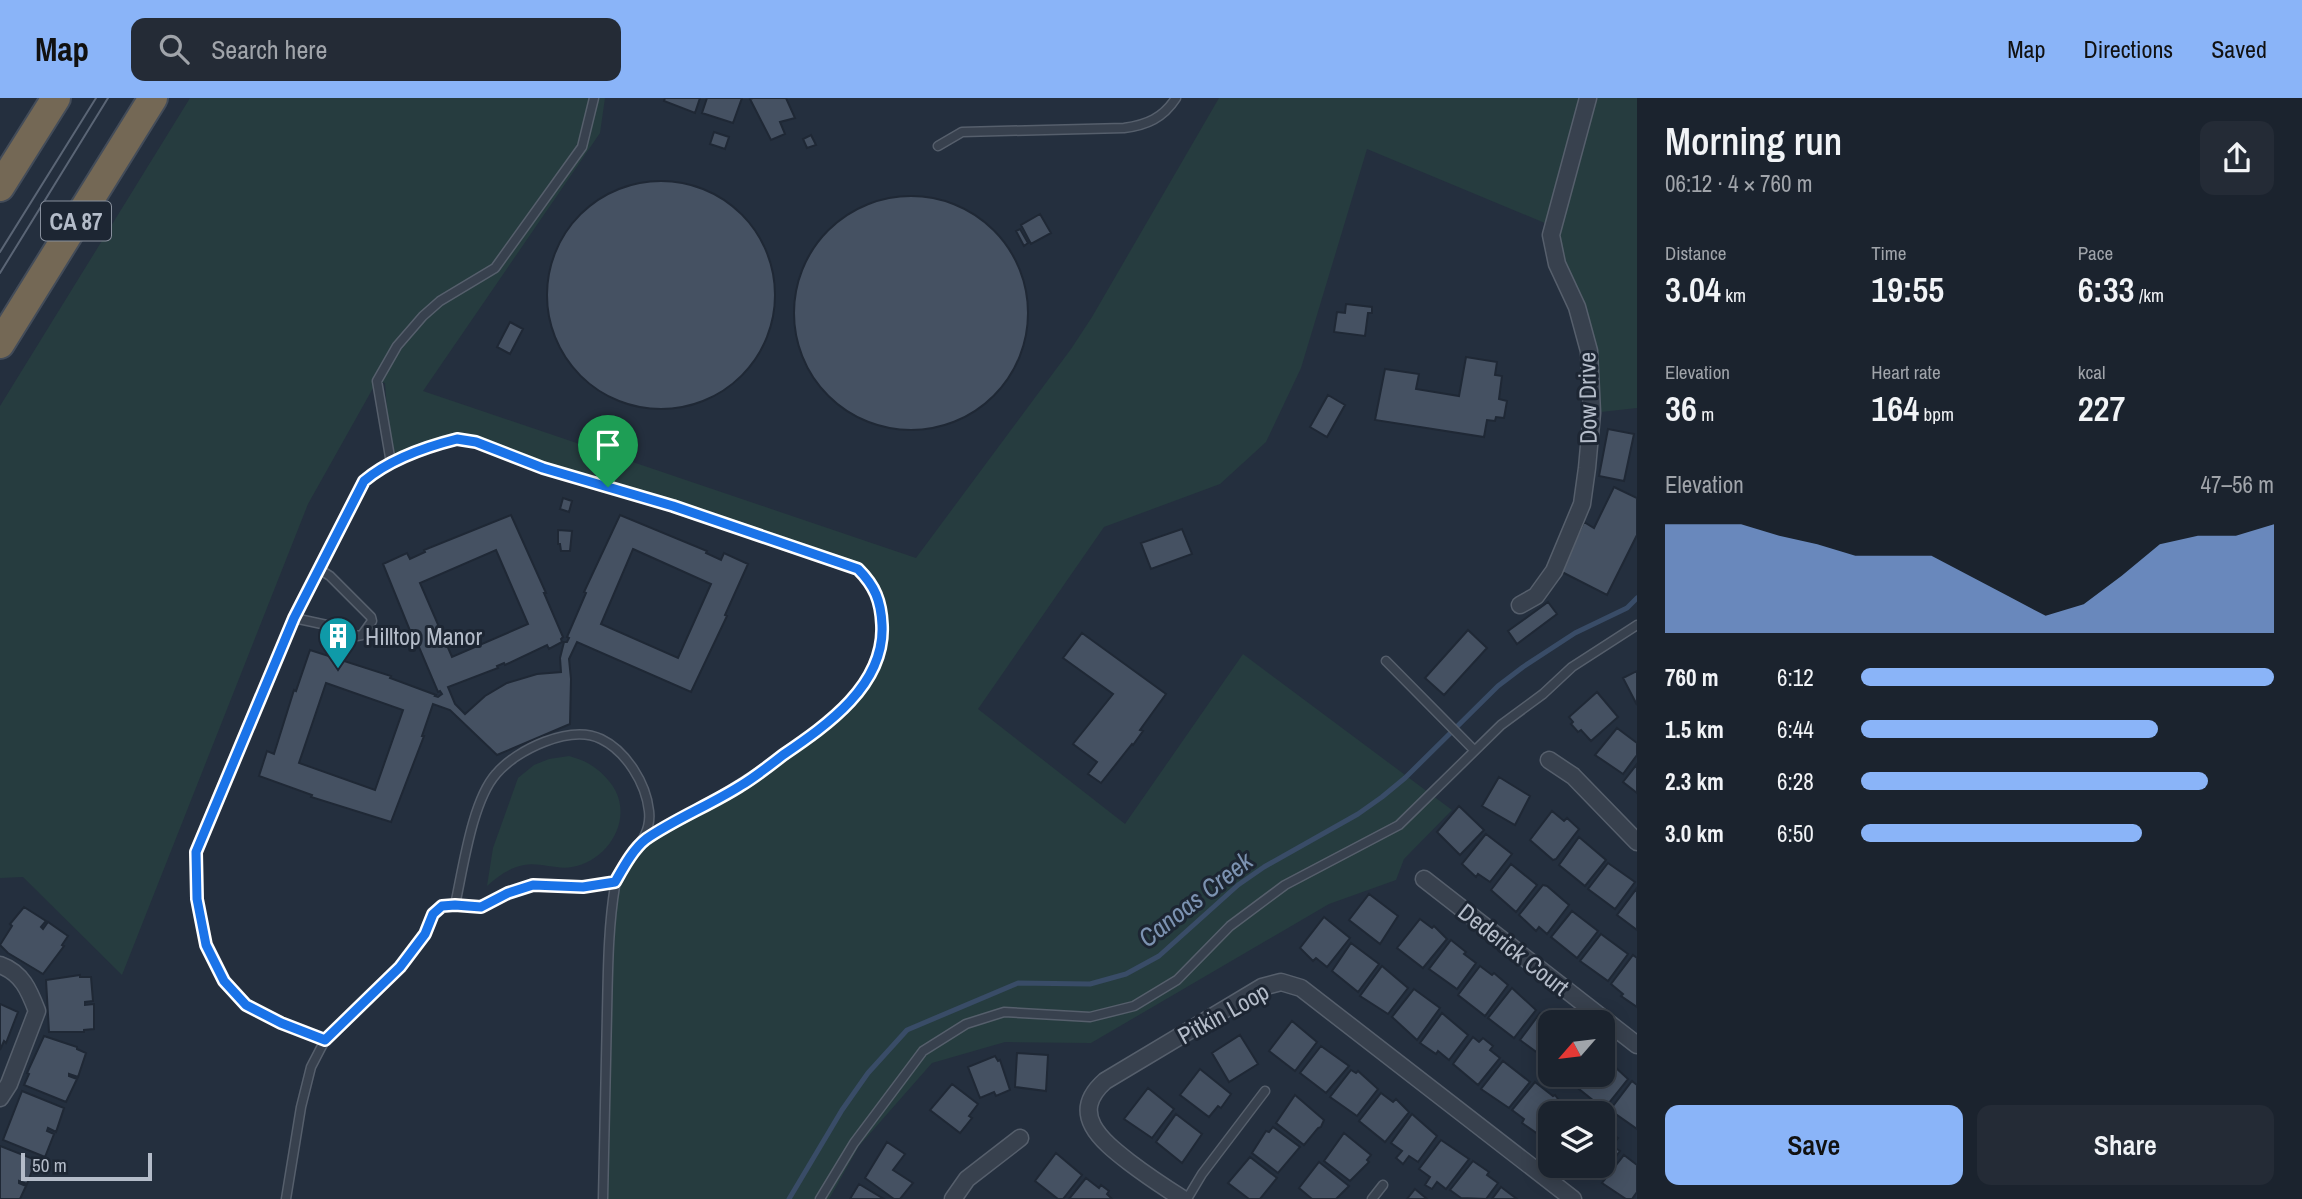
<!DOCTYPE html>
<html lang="en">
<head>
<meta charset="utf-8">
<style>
  :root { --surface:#1b232e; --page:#242b36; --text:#f1f3f6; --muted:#a0a4aa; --line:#39404a; --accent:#8ab4f8 }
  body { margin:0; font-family:"Archivo Narrow",sans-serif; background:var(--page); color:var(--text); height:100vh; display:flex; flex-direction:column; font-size:26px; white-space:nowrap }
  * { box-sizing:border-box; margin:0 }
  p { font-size:23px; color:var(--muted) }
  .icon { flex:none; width:38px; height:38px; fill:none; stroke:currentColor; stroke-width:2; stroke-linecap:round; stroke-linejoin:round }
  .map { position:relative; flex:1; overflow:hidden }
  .side { display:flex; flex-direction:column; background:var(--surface); width:665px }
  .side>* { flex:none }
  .needle { width:46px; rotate:242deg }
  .fabs { position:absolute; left:1538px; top:912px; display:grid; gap:14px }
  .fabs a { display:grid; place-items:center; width:77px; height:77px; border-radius:14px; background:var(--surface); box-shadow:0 4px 18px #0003,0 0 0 2px var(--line); font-size:35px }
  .scale { position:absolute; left:21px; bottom:18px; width:131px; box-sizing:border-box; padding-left:7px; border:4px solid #b4bcc9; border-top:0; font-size:19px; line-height:24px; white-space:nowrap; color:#b4bcc9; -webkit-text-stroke:5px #1d2633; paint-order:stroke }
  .pin { position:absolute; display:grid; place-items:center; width:60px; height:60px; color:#fff; margin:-72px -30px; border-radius:50% 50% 50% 0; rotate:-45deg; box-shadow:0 0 7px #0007 }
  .pin .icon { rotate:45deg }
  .round { display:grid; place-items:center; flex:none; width:74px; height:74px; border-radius:14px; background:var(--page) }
  .overview { display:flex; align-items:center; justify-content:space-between; height:119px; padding:0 28px }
  h1 { font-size:38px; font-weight:600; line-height:52px }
  .figures { display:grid; grid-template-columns:repeat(3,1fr); gap:10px; height:119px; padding:7px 28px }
  .figures div { display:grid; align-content:center }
  .figures b { font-size:35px; font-weight:600 }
  .figures small { font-size:19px; font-weight:400 }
  .figures p { font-size:19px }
  .chart { height:196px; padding:14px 28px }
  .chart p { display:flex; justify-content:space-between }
  .chart svg { width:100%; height:126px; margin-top:7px; fill:var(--accent); opacity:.7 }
  .primary-button { display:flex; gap:14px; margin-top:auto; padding:14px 28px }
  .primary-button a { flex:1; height:80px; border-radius:14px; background:var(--accent); color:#111; font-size:28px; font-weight:600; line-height:80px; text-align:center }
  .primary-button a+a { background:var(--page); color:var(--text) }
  ul { padding:0 28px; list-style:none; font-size:23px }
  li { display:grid; grid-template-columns:112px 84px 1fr; align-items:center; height:52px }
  li i { height:18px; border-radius:9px; background:var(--accent) }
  header { display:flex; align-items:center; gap:42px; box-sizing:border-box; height:98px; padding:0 35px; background:var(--accent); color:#111 }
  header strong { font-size:33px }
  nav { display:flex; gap:38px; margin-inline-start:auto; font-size:24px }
  .search { width:490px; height:63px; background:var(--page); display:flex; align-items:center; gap:18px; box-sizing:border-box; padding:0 24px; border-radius:14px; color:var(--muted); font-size:26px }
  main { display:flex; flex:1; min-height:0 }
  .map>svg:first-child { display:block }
</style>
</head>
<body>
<header>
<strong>Map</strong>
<div class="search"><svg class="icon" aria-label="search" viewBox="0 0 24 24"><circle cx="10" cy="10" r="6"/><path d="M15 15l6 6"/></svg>Search here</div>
<nav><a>Map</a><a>Directions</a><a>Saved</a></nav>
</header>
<main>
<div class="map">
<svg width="1637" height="1101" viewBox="0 0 1637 1101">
  <rect width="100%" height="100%" fill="#242f3e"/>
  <path fill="#263c3f" d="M190,0H605L600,35L423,293L916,460L1071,251L1092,219L1219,0H1637V310L1592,315L1589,253L1552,128L1367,51L1301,270L1266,344L1220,386L1104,429L978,611L1125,726L1243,556L1452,712L1404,761L1396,782L1329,806L1091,945L1005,944L932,965L859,1048L829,1101H602L615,784L644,742L821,631L857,596L883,540L882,507L858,471L458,341L391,365L385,285L377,283L308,406L122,877L23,779L0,780V308Z
    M569,658C588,663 600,671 612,687C635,720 608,763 572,769C557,772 539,764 524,767C509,770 498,778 487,788L493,750L518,680L534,667L549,661Z"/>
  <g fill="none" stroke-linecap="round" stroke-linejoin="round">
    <path stroke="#394c67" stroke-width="5" d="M789,1101L842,1012L868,975L907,932L1018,885L1090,886L1126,876L1159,858L1238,787L1264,769L1358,716L1382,699L1405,680L1498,588L1523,569L1575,535L1627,510L1637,500"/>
  </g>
  <path fill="#455162" stroke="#1f2835" stroke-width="2" fill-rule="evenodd" d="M665,0H700L695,15L664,3Z
    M707,0H742L733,25L702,15Z
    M753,0H786L795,20L780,24L785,36L771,42L750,1Z
    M714,34L729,39L725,51L710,46Z
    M811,37L816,47L807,50L803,41Z
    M547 197a114 114 0 1 1 228 0a114 114 0 1 1-228 0Z
    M794 215a117 117 0 1 1 234 0a117 117 0 1 1-234 0Z
    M1040,116L1051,135L1031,146L1021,127Z
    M1020,131L1028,145L1024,148L1016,133Z
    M1346,206L1372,209V215H1368L1365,238L1334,234L1337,214L1345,215Z
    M510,224L523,231L510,256L497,249Z
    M1466,259L1497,264L1495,277L1502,278L1499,301L1507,303L1504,320L1496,319L1495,323L1487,322L1484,339L1375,322L1385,271L1419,276L1416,291L1459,298Z
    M1328,297L1345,307L1327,339L1310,329Z
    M1608,331L1634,336L1624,383L1599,378Z
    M1614,389L1637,400V437L1607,497L1560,473L1584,424L1594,430Z
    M563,400L572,403L569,414L560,411Z
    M511,417L546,495H544L563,539L561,541L562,544L549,551L547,547L505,567L504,565L497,568L498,570L448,589L455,606L465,616L485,598L507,585L537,576L561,574L560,560L564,544H567L569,540L567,539L586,495L584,494L620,417L707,453L706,455L721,462L724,455L748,466L725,517L727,518L691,594L577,544L569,561L571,581L570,626L497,657L450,612L433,606L422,638H424L391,724L311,699L312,697L259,678L267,653L274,656L294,592L296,593L310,552L391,578L390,580L436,597L435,598L438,599L442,596L440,593L438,594L419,549L417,550L383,466L407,455L410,461L425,454L424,452ZM633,451L711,486L678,560L601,526ZM496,452L528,526L452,559L420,485ZM326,585L403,612L375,692L299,665Z
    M1182,431L1192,456L1151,471L1141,445Z
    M558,432L572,433L570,453H561L560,446H558Z
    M1548,504L1557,516L1517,546L1508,533Z
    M1468,532L1487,550L1444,597L1425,580Z
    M1082,535L1166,596L1140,632L1143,633L1133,647L1132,646L1101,685L1088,676L1097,664L1073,646L1113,596L1063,560Z
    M1637,573V607L1623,580Z
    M1597,594L1618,619L1591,643L1581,632L1578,634L1571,626L1573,624L1569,619Z
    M1617,630L1637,645V657L1623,676L1595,657Z
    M1637,666V695L1623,684Z
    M1499,679L1530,698L1515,727L1482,708Z
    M1459,708L1484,732L1460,757L1437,734Z
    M1552,713L1564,723L1567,720L1579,731L1556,761L1553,762L1530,742Z
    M1486,736L1512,756L1490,784L1478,776L1476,779L1462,766Z
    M1579,739L1606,762L1585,788L1559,767Z
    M1608,765L1635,784L1615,811L1588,791Z
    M1511,766L1537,787L1516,814L1491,792Z
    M1543,787L1547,788L1569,807L1547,836L1539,829L1536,833L1519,817Z
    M1637,790V832L1617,817Z
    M1369,796L1398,818L1380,846L1349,822Z
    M24,809L46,823L41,829L43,831L48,824L68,838L62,847L64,848L43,876L8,855L0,847L12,828L10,826Z
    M1572,813L1598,833L1577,860L1551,839Z
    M1324,819L1350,840L1327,869L1316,860L1313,863L1300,850Z
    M1420,821L1432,830L1434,828L1447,841L1423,870L1397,850Z
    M1601,836L1628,856L1608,883L1580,863Z
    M1451,842L1466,854L1464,856L1476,865L1457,891L1429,871Z
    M1351,845L1379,866L1358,894L1332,873Z
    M1633,857L1637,860V909L1621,898L1623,896L1611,886Z
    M1382,868L1408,890L1388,916L1360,898Z
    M1480,868L1492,877L1494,875L1508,887L1485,918L1458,897Z
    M80,877V879H91L93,903L85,904V907L94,906V931L84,932V934H49L46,882Z
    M1512,890L1536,912L1514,940L1488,920Z
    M1414,891L1440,910L1417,942L1392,919Z
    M0,906L18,914L6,945L4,943L0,952Z
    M1442,915L1468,937L1449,962L1438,953L1436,956L1420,945Z
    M1540,915L1551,924L1550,956L1546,961L1520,942Z
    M1292,923L1317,944L1295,973L1269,953Z
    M1240,937L1258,966L1229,984L1212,955Z
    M44,938L77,949V951L86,955L78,979L69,976V978L77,981L66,1004L24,987L29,976L27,975Z
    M1473,939L1479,944L1483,940L1493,948L1490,952L1500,960L1478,987L1453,966Z
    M1321,948L1349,968L1326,995L1300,975Z
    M1017,955L1048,957L1046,993L1015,989Z
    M995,958L998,963L1000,962L1010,992L996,998L994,994L980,1000L968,969Z
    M1503,963L1530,984L1509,1010L1481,991Z
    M1603,963L1614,971L1615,969L1628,981L1604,1011L1579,991L1590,976H1603Z
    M1200,971L1231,996L1221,1010L1218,1008L1209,1019L1180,997Z
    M1351,972L1356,975L1358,973L1378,991L1357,1018L1330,999Z
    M1632,983L1637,987V1031L1610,1012Z
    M1535,984L1553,998L1555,997L1561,1005L1554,1015H1550V1019L1538,1036L1522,1025L1524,1021L1512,1012Z
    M952,986L978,1006L969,1018L972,1020L960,1035L930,1012Z
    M1148,990L1174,1011L1152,1040L1124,1021Z
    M22,993L64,1010L56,1034L48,1030L47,1033L54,1036L45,1059L3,1042Z
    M1381,995L1393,1004L1396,1001L1409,1014L1385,1044L1359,1023Z
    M1295,997L1324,1022L1321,1029L1318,1030L1304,1047L1276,1025Z
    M1176,1016L1202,1036L1182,1065L1156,1044Z
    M1412,1016L1437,1038L1418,1064L1409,1058L1403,1066L1396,1060L1402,1053L1391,1045Z
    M1550,1027V1045L1542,1038Z
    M1273,1029L1300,1049L1278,1075L1252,1055L1266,1033L1269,1034Z
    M1344,1035L1371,1057L1367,1062L1369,1064L1350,1083L1324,1063Z
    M1610,1035L1618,1040L1612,1048L1620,1053L1599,1080L1593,1076L1592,1078L1582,1068H1603V1041Z
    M1441,1042L1469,1061L1446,1091L1437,1084L1432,1091L1425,1087L1430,1079L1419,1071Z
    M887,1044L905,1056L893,1072L913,1085L900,1101H894L865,1080Z
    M0,1048L36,1062L27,1086L19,1083V1085L26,1088L20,1101H0Z
    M1056,1055L1082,1077L1063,1101H1058L1035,1083Z
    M1624,1057L1637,1067V1094L1632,1101H1626L1602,1085Z
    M1250,1059L1277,1080L1260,1101H1249L1228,1085Z
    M1473,1063L1489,1074L1487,1077L1498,1085L1486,1101L1461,1100L1450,1092Z
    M1319,1064L1349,1088L1336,1101H1312L1299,1090Z
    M1086,1080L1099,1090L1101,1087L1109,1093L1107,1096L1112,1101H1069Z
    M859,1086L884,1101H850Z
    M1501,1089L1517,1101H1492Z
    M1415,1091L1427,1101H1407Z"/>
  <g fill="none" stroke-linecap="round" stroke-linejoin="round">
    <defs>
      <path id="lane" d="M938,48L962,34L1124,30C1147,27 1163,20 1176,0
        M391,365L377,283L397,248L423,218L440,203L495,170L582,49L594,0
        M294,520L336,529L357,538L362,537L372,523L371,519L330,478L319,471
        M1386,563L1474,652
        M455,807C463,771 472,703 496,676C516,652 570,626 601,641C626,653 646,685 649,713C653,746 619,760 615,788C608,830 608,873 607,915C606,977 604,1039 603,1101
        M325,942L281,925L246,907L224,883L207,847L196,801V754L294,520L364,383L376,373L391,365L436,346L457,341L476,344L543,370L673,408L858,471C875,487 882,502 882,526C883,551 873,576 858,595C839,618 814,636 789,653C743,686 694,714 644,742
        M286,1101L301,1009L311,969L325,942L400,869L425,836L433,815L442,809L455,807L481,809L508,795L532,787L583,789L615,784
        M820,1101L854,1045L923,953L966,926L1004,914L1090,919L1134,908L1177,882L1230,828L1285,787L1399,727L1501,627L1543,596L1572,569L1637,527
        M1187,1101L1202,1076L1265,993
        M1372,1101L1383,1087"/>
      <path id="street" d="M1520,507L1536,498L1554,473L1582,406L1587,370L1592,315L1589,253L1577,209L1557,166L1551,137L1588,0
        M1549,662L1573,678L1637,744
        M1424,781L1637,947
        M0,867C22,875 29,892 37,913L9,986L0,1000
        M953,1101L967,1081L1020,1040
        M1183,1101C1164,1089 1146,1077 1129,1064C1102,1043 1068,1016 1105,983L1262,889L1281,884L1301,890L1573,1101"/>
      <path id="highway" d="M0,89L56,0
        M0,246L153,0"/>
    </defs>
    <use href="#lane" stroke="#565f6c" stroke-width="11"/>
    <use href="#street" stroke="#565f6c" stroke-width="19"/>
    <use href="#highway" stroke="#434c59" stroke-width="32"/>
    <use href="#lane" stroke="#38414e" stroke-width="8"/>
    <use href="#street" stroke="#38414e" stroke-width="16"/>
    <use href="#highway" stroke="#746855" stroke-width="28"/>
    <path stroke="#5a6575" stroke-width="2" d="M0,154L96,0
      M0,175L108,0"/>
  </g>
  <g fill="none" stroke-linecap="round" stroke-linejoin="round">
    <defs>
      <path id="route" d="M457,341L476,344L543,370L673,408L858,471C875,488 881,503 882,527C885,587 827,627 783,657C769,668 755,679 740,688C710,707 675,721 646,741C633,751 623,770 615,784L583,789L533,787L508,795L481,809L455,807L442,808L433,816L425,836L400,869L325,942L281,925L246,907L224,883L206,847L197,801L196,754L294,520L364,383C390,361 425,349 457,341Z"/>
    </defs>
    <use href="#route" stroke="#fff" stroke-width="14"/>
    <use href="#route" stroke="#1a73e8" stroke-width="9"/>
  </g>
  <defs>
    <symbol id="building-pin" viewBox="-11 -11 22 30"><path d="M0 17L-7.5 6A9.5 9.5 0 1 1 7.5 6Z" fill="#0f9aa8" stroke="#1d2633"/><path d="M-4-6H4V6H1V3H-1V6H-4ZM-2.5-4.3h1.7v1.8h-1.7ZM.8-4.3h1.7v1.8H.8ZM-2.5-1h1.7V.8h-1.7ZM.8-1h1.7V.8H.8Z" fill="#fff"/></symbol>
  </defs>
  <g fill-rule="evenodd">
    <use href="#building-pin" x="316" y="516" width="44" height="60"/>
  </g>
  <g text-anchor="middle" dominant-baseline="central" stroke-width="6" stroke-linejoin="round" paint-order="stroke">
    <rect fill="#1d2633" stroke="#878f9c" stroke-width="2" x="41" y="103.5" width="70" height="39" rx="5"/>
    <g font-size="23" font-weight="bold" fill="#b4bcc9">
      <text x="76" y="123">CA 87</text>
    </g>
    <g font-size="24" fill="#b4bcc9" stroke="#1d2633">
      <text transform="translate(1587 300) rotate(-91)">Dow Drive</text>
      <text transform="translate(1514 851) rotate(38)">Dederick Court</text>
      <text transform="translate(1223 915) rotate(-29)">Pitkin Loop</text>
    </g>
    <g font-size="24" fill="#b4bcc9" stroke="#1d2633" text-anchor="start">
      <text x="365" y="538">Hilltop Manor</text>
    </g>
    <g font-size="26" font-style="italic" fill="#7c92b1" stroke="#1d2633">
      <text transform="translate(1195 801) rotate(-38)">Canoas Creek</text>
    </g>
  </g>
</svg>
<div class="fabs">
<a><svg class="needle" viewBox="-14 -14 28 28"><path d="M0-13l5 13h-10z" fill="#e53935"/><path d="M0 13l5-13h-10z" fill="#a0a4aa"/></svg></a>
<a><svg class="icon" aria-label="layers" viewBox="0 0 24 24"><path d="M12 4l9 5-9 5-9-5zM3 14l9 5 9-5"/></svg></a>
</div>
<div class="scale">50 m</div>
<div class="pin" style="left:608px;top:389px;background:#1e9e55"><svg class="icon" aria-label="arrive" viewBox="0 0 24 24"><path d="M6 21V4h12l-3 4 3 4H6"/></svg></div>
</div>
<section class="side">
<div class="overview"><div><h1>Morning run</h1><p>06:12 · 4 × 760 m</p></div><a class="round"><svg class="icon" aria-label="share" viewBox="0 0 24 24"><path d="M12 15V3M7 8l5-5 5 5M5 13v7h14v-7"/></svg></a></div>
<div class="figures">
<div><p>Distance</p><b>3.04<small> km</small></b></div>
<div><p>Time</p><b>19:55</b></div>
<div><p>Pace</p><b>6:33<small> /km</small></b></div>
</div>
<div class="figures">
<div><p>Elevation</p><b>36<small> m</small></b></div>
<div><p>Heart rate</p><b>164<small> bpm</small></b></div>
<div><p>kcal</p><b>227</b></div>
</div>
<div class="chart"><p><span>Elevation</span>47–56 m</p>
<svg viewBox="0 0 160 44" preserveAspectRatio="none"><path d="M0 44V6L10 6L20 6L30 10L40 13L50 17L60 17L70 17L80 24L90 31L100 38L110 34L120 24L130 13L140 10L150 10L160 6V44z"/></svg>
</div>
<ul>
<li><b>760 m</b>6:12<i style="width:100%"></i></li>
<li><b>1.5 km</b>6:44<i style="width:72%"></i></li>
<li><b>2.3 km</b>6:28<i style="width:84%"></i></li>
<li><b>3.0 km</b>6:50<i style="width:68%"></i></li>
</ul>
<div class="primary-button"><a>Save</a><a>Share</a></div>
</section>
</main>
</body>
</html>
